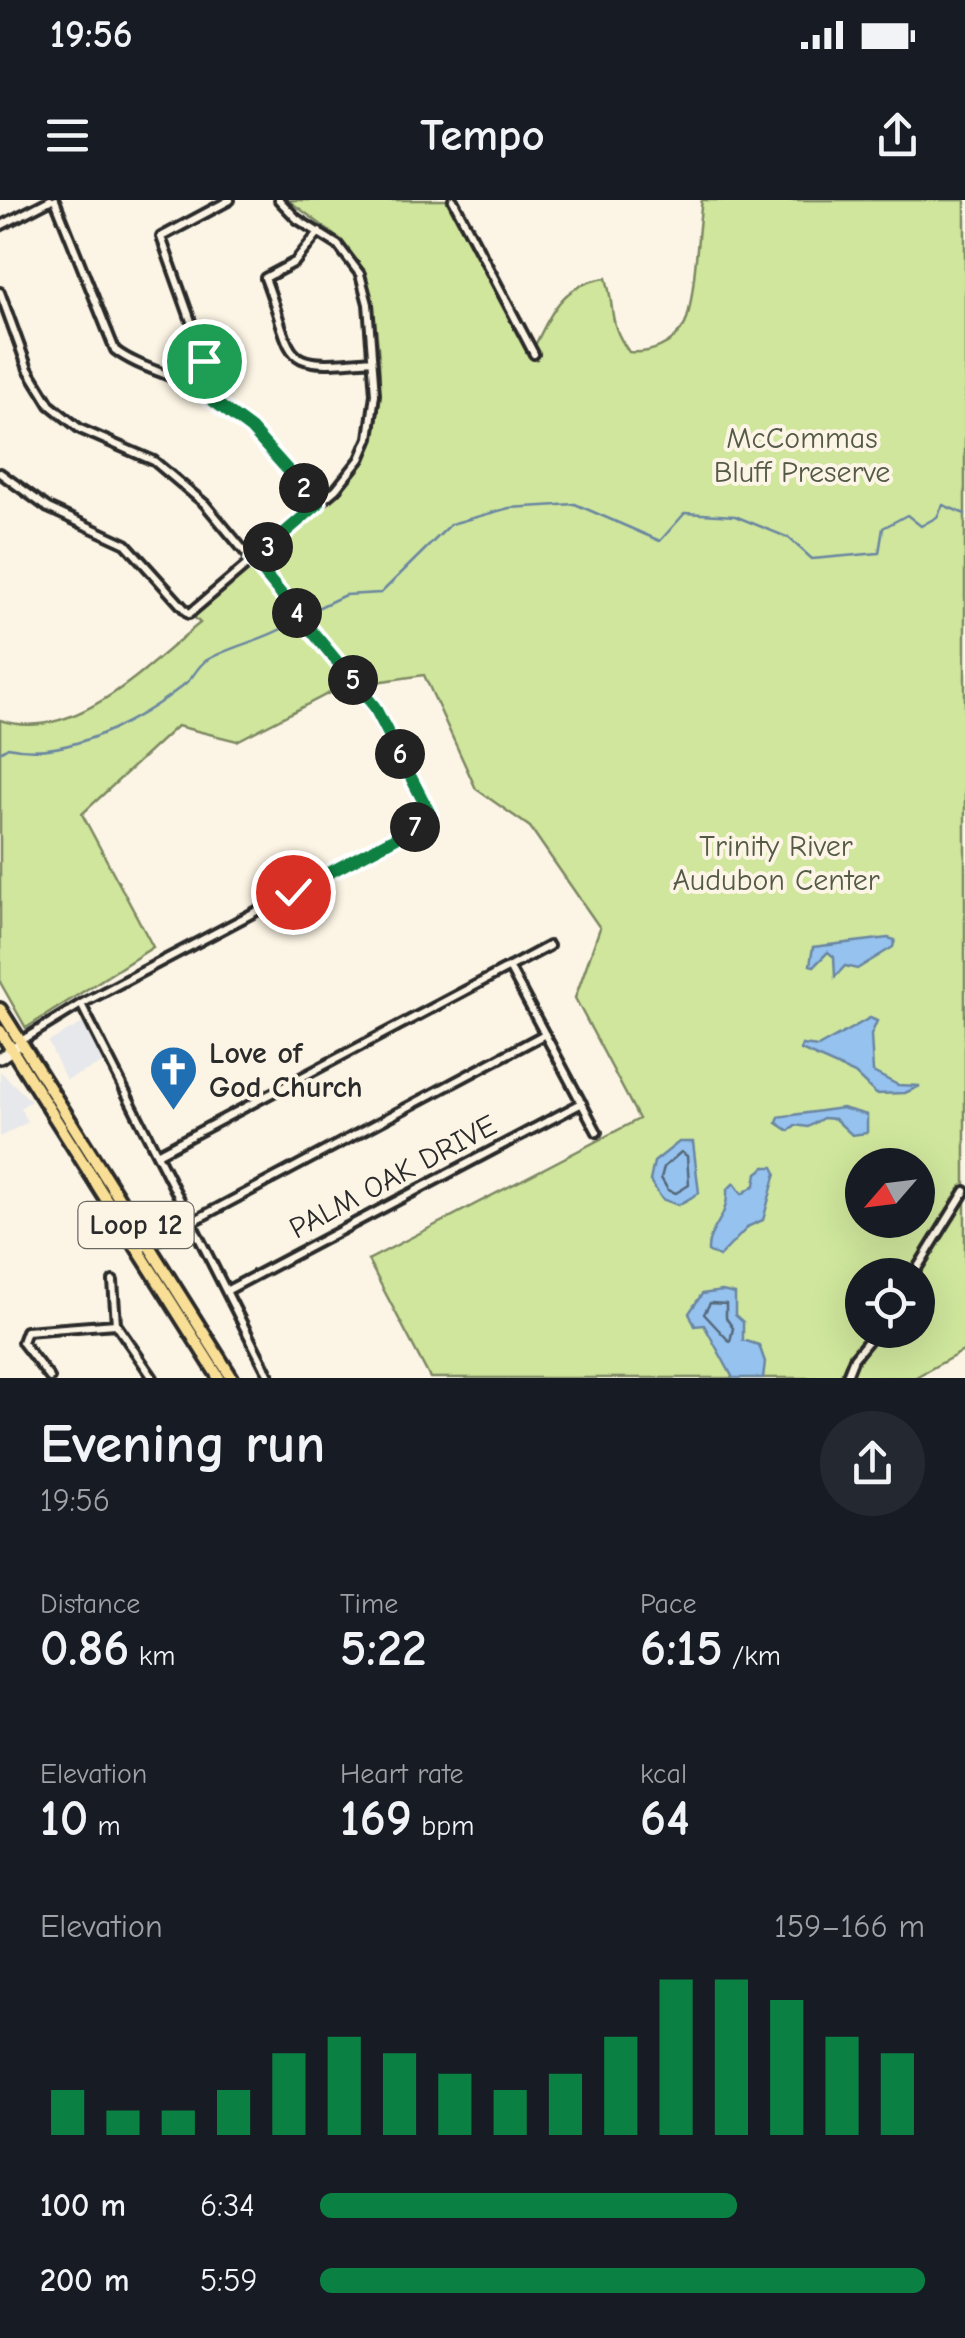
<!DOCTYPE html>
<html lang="en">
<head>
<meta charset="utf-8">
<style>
  :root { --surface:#171b24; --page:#242831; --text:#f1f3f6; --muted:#9ea1a6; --accent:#0b8043 }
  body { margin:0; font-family:"Comic Neue",sans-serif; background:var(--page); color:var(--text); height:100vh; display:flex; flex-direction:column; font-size:38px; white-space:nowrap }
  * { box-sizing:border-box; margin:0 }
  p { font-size:32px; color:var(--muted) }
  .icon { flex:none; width:55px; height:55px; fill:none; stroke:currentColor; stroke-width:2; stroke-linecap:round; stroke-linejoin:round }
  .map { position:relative; height:1178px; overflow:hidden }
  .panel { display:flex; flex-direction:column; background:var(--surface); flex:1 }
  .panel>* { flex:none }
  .needle { width:65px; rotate:242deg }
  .buttons { position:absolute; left:845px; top:948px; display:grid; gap:20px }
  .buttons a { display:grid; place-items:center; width:90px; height:90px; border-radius:50%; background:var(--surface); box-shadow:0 10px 40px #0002; font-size:50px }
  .pin { position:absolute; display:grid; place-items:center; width:85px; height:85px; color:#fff; margin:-42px; border:5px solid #fff; border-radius:50%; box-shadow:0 2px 10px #0007 }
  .km { position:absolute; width:50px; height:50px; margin:-25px; border-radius:50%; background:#222; color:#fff; font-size:28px; line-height:50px; text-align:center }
  .round { display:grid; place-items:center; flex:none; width:105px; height:105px; border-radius:52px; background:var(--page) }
  .headline { display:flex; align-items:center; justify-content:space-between; height:170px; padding:0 40px }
  h1 { font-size:55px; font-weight:700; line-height:75px }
  .metrics { display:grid; grid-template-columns:repeat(3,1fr); gap:15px; height:170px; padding:10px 40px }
  .metrics div { display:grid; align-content:center }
  .metrics b { font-size:50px; font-weight:700 }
  .metrics small { font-size:28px; font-weight:400 }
  .metrics p { font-size:28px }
  .chart { height:280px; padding:20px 40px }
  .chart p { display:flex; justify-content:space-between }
  .chart svg { width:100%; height:180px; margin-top:10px; stroke:var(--accent); stroke-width:6 }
  ul { padding:0 40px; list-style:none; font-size:32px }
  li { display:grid; grid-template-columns:160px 120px 1fr; align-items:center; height:75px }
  li i { height:25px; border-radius:12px; background:var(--accent) }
  .status { display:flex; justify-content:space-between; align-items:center; height:70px; padding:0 50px; background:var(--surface); direction:ltr }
  .status svg { height:28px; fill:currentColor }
  header { display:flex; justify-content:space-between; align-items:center; height:130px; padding:0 40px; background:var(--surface); font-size:45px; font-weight:700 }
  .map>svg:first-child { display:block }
</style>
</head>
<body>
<div class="status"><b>19:56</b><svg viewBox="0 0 49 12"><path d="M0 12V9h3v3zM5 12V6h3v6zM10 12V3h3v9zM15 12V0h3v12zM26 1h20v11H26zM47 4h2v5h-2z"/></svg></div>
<header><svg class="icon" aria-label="menu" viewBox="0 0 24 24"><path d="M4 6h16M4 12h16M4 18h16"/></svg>Tempo<svg class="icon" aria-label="share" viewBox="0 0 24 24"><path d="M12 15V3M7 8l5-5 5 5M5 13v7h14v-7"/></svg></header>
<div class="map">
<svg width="965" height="1178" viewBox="0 0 965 1178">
  <rect width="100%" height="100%" fill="#fcf5e5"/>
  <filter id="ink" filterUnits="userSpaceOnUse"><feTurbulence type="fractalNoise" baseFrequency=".01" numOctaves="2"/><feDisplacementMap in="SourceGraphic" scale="20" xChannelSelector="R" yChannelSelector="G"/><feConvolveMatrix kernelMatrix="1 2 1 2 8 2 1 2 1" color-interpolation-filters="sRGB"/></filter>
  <g filter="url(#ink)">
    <path fill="#e7e8eb" d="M83,823L103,863L66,880L48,842Z
      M0,871L31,901L20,908L28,922L0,937Z"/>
    <path fill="#cfe69c" stroke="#7d8864" stroke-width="2.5" fill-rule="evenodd" d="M288,0H446L530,155C551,116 558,85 606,78C616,112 607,121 629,152C650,154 672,145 684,126C694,110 698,25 702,0H965V1150L914,1178H430L368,1060L639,919L575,798L600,728L530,627L476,589L424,475L341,487L237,541L177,526L82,614L153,747L26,828L0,782V520C74,545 148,465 200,423L193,416L343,287C358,270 373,252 376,228C384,184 379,92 352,55C336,33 310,17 288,0ZM862,965H918V1020H862ZM862,1075H918V1130H862Z"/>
    <path fill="#95c2ef" stroke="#6b86a1" stroke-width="2.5" d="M888,738L895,740L893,747L857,769L845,766L835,777L834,757L828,752L814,766L810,765L813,747Z
      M870,818L877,821L871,835L873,872L898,885L920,886L905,893L876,894L855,874L801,850L802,845L818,847Z
      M842,908L867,915V933L852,935L835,919L823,918L808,927L795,925L789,931L777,923L779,917Z
      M679,942H693L699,993L678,1005L662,999L650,981L654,962Z
      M765,967H773L776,973L763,1020L749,1026L719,1057L708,1051C707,1028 729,1019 727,990L734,983L742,994L755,985L757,973Z
      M722,1091L735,1094V1115L743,1122V1140L759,1145L765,1162L763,1178H733L704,1125L695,1126L689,1113L702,1094Z"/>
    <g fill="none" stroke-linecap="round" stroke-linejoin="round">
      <path stroke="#556779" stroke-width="2.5" d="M681,952L687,956L689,985L676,993L668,990L661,978L664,967Z
        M710,1103L726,1104V1118L733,1128L730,1142L704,1114Z"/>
      <path stroke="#6b86a1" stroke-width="2.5" d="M309,412L345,395L381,393L451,324L509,308L575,304L660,341L685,313L735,316L789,338L812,359L879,353L883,328L907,315L921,326L937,317L943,305L965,314
        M0,552L8,547C66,561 142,519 186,483C194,477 198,465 207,460C233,445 266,440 292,423"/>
      <defs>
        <path id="minor" d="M55,0L115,150C137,167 168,173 193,187C244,216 280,260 318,304
          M453,0L534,154
          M0,26L50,0
          M319,32L295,62L265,78C297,161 275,169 372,160
          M0,92L28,169L50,205L80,229L154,261L205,304L374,507L431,614L425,622L81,804L21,841
          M196,188L202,152L161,37L230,0
          M0,273L48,308L126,344L189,414L336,289L360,259L369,238L375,194L368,104L360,74L338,45L297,19L279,0
          M509,767L597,932
          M81,804L270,1178
          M157,954L549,746
          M139,1050L545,834
          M913,1075L965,991
          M113,1081L116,1124L153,1178
          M226,1091L582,903
          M50,1178L22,1142L26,1131L116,1124
          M846,1178L854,1158L877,1130"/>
        <path id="secondary" d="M0,858L16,847"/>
        <path id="primary" d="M0,809L232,1178
          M0,831L219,1178"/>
      </defs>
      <use href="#minor" stroke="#2b2b2b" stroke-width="14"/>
      <use href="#secondary" stroke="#2b2b2b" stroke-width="16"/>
      <use href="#primary" stroke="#2b2b2b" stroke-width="18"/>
      <use href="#minor" stroke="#fcf5e5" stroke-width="6"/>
      <use href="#secondary" stroke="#fcf5e5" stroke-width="9"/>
      <use href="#primary" stroke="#f9df96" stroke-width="10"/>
    </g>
  </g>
  <g fill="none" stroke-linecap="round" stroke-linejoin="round" filter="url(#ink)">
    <defs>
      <path id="route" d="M204,161L196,188L251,229L318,304L253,360L374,506L430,614L425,622L293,692"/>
    </defs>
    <use href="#route" stroke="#fff" stroke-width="20"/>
    <use href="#route" stroke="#0b8043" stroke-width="12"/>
  </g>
  <defs>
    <symbol id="church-pin" viewBox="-11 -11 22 30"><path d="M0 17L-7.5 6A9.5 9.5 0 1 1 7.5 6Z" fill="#1f6fb2" stroke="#fcf5e5"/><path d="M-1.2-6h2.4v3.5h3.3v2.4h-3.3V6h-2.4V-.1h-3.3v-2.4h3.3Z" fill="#fff"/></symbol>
  </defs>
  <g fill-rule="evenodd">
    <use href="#church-pin" x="146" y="842" width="55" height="75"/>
  </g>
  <g text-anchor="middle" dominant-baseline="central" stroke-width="8" stroke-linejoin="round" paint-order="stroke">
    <rect fill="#fcf5e5" stroke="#6a6863" stroke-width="2.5" x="78.5" y="1002" width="115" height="46" rx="8"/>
    <g font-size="28" font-weight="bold" fill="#2b2b2b">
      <text x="136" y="1025">Loop 12</text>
    </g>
    <g font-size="30" fill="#545a47" stroke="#fcf5e5">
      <text x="802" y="238">McCommas<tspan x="802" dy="34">Bluff Preserve</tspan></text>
      <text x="776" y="646">Trinity River<tspan x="776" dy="34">Audubon Center</tspan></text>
    </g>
    <g font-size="30" font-weight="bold" fill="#2b2b2b" stroke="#fcf5e5" text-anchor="start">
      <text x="209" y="853">Love of<tspan x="209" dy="34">God Church</tspan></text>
    </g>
    <g font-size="30" fill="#2b2b2b" stroke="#fcf5e5">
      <text transform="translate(393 977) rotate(-28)">PALM OAK DRIVE</text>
    </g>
  </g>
</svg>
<div class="buttons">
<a><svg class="needle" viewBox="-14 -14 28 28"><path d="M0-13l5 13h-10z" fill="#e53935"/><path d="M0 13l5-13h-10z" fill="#9ea1a6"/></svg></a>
<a><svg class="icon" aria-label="locate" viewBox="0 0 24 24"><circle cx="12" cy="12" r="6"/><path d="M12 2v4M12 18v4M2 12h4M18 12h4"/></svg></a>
</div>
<div class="pin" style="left:204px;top:161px;background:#1e9e55"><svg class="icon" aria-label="arrive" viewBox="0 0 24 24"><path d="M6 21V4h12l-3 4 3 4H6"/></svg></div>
<div class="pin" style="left:293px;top:692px;background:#d93025"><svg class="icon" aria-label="check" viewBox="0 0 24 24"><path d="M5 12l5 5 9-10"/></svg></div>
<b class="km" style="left:304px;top:288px">2</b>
<b class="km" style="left:268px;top:347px">3</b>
<b class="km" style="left:297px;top:413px">4</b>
<b class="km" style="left:353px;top:480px">5</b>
<b class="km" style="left:400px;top:554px">6</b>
<b class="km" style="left:415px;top:627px">7</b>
</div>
<section class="panel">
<div class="headline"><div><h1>Evening run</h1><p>19:56</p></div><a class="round"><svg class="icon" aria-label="share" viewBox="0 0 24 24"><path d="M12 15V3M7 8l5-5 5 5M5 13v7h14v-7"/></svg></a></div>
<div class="metrics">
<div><p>Distance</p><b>0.86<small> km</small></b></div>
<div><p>Time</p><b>5:22</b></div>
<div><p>Pace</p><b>6:15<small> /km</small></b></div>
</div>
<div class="metrics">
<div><p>Elevation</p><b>10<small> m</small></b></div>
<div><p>Heart rate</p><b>169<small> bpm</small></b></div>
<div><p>kcal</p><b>64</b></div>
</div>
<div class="chart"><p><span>Elevation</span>159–166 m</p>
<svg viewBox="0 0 160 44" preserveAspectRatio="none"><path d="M5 44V33M15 44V38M25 44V38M35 44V33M45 44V24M55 44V20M65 44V24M75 44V29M85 44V33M95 44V29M105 44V20M115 44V6M125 44V6M135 44V11M145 44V20M155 44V24"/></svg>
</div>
<ul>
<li><b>100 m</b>6:34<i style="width:69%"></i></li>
<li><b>200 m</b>5:59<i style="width:100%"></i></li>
</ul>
</section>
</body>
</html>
